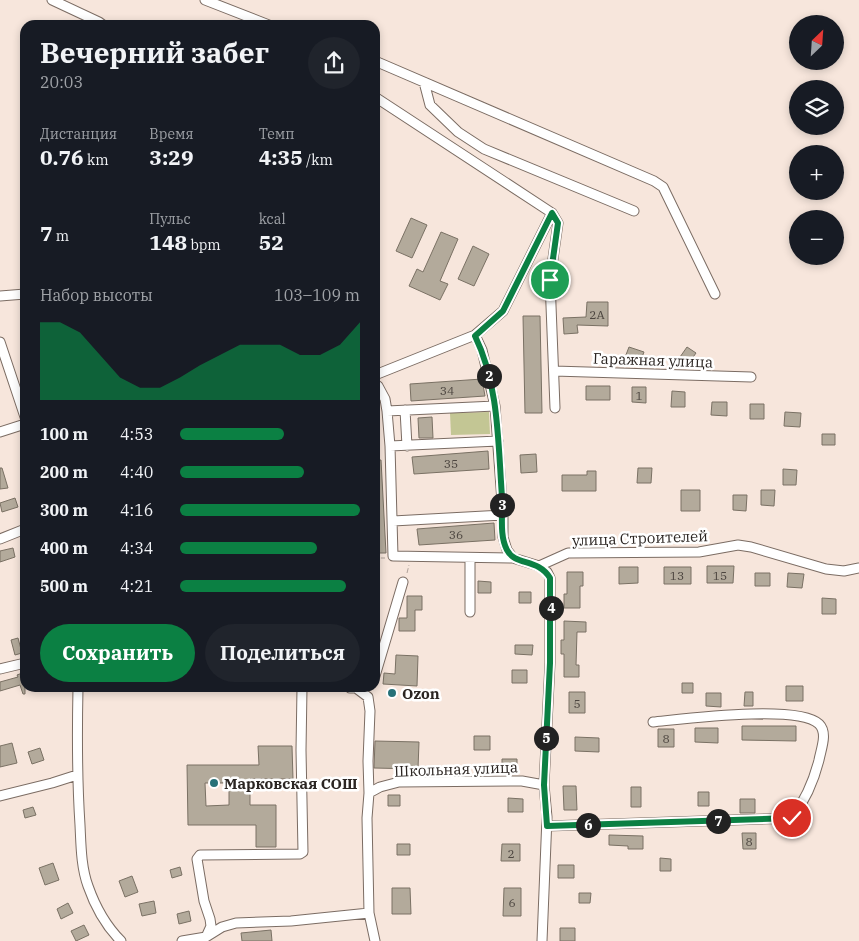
<!DOCTYPE html>
<html lang="ru">
<head>
<meta charset="utf-8">
<style>
  :root { --surface:#171b24; --page:#20242c; --text:#f1f3f6; --muted:#9ea1a6; --accent:#0b8043 }
  body { margin:0; font-family:"IBM Plex Serif",serif; background:var(--page); color:var(--text); height:100vh; display:flex; flex-direction:column; font-size:19px; white-space:nowrap }
  * { box-sizing:border-box; margin:0 }
  p { font-size:16px; color:var(--muted) }
  .icon { flex:none; width:28px; height:28px; fill:none; stroke:currentColor; stroke-width:2; stroke-linecap:round; stroke-linejoin:round }
  .map { position:relative; flex:1; overflow:hidden }
  .details { position:absolute; left:20px; top:20px; width:360px; height:672px; display:flex; flex-direction:column; background:var(--surface); border-radius:15px; box-shadow:0 2px 8px #0003 }
  .details>* { flex:none }
  .needle { width:32px; rotate:25deg }
  .controls { position:absolute; left:789px; top:15px; display:grid; gap:10px }
  .controls a { display:grid; place-items:center; width:55px; height:55px; border-radius:50%; background:var(--surface); box-shadow:0 2px 8px #0003; font-size:25px }
  .pin { position:absolute; display:grid; place-items:center; width:42px; height:42px; color:#fff; margin:-21px; border:2px solid #fff; border-radius:50%; box-shadow:0 1px 5px #0007 }
  .km { position:absolute; width:25px; height:25px; margin:-12px; border-radius:50%; background:#222; color:#fff; font-size:14px; line-height:25px; text-align:center }
  .round { display:grid; place-items:center; flex:none; width:52px; height:52px; border-radius:26px; background:var(--page) }
  .summary { display:flex; align-items:center; justify-content:space-between; height:85px; padding:0 20px }
  h1 { font-size:28px; font-weight:700; line-height:38px }
  .metrics { display:grid; grid-template-columns:repeat(3,1fr); gap:8px; height:85px; padding:5px 20px }
  .metrics div { display:grid; align-content:center }
  .metrics b { font-size:21px; font-weight:700 }
  .metrics small { font-size:14px; font-weight:400 }
  .metrics p { font-size:14px }
  .chart { height:140px; padding:10px 20px }
  .chart p { display:flex; justify-content:space-between }
  .chart svg { width:100%; height:90px; margin-top:5px; fill:var(--accent); opacity:.7 }
  .primary-button { display:flex; gap:10px; margin-top:auto; padding:10px 20px }
  .primary-button a { flex:1; height:58px; border-radius:30px; background:var(--accent); color:#fff; font-size:20px; font-weight:700; line-height:58px; text-align:center }
  .primary-button a+a { background:var(--page); color:var(--text) }
  ul { padding:0 20px; list-style:none; font-size:16px }
  li { display:grid; grid-template-columns:80px 60px 1fr; align-items:center; height:38px }
  li i { height:12px; border-radius:6px; background:var(--accent) }
  .map>svg:first-child { display:block }
</style>
</head>
<body>
<div class="map">
<svg width="859" height="941" viewBox="0 0 859 941">
  <rect width="100%" height="100%" fill="#f7e6dc"/>
  <path fill="#c3c694" d="M489,412L490,434L451,435L450,413Z"/>
  <path fill="#b3aa9b" stroke="#7a7164" fill-rule="evenodd" d="M411,218L427,225L412,258L396,251Z
    M441,232L458,239L440,281L448,284L440,300L409,286L417,269L423,272Z
    M473,246L489,254L474,286L458,279Z
    M587,302H608V326L577,325L578,333L564,334L563,318L586,317Z
    M523,316H540L542,413H525Z
    M629,347L644,352L639,365L624,360Z
    M687,347L696,353L689,363L680,357Z
    M482,379L485,396L411,401L410,384Z
    M586,386H610V400H586Z
    M632,387H646V403L632,402Z
    M672,391L685,392V407H671Z
    M712,402H727V416L711,415Z
    M750,404H764V419H750Z
    M785,412L801,413L800,427L784,426Z
    M432,417L433,438H419L418,418Z
    M822,434H835V445H822Z
    M488,451L489,469L414,474L412,457Z
    M536,454L537,472L521,473L520,455Z
    M375,460H381L386,553H375Z
    M0,468H2L8,488L0,489Z
    M638,468H652L651,483H637Z
    M783,469L797,470L796,485H783Z
    M587,471H596V491H562V475H587Z
    M681,490H700V511H681Z
    M761,490H775L774,506L761,505Z
    M733,495H747L746,511L733,510Z
    M15,498L18,507L2,512L0,503Z
    M494,523L495,540L419,545L417,529Z
    M13,548L15,557L0,562V551Z
    M707,566H734L733,583H707Z
    M619,567H638V583L619,584Z
    M664,567H691V584H664Z
    M567,572H583V586H580V608H564V594H567Z
    M755,573H770V586H755Z
    M788,573L804,574L802,588L787,587Z
    M478,581L491,582V593H478Z
    M519,592H531V603H519Z
    M407,596H422V610H415V631H399V618H407Z
    M822,598L836,599V614H822Z
    M564,621L586,622V632H577L576,665H579V677H564V654H561V640H564Z
    M18,638L22,653L15,655L11,640Z
    M515,645H533L532,655L515,654Z
    M396,655L418,656L417,686L383,684L384,673L395,674Z
    M512,670H527V683H512Z
    M25,672V694H23L20,685L0,691V682L18,677L17,675Z
    M682,683H693V693H682Z
    M786,686H803V701H786Z
    M569,692H585V713H569Z
    M745,692H753V706H744Z
    M706,693H721V707L706,706Z
    M742,726H796V741L742,740Z
    M695,728H718V743L695,742Z
    M658,729H674V747H658Z
    M474,736H490V750H474Z
    M575,737L599,738V752L575,751Z
    M375,741L419,742L418,769L374,768Z
    M12,743L17,763L0,767V746Z
    M258,746H292L293,779H250V805H276V847H256V825H188L187,765H259ZM205,783H229V805L206,806Z
    M40,748L44,760L32,764L28,752Z
    M502,759H517V772H502Z
    M563,786H576L577,810H564Z
    M631,787H641V807H631Z
    M698,792H709V806H698Z
    M388,795H400V806H388Z
    M508,798L523,799V812H508Z
    M740,799H755V813H740Z
    M33,807L36,815L25,818L23,810Z
    M742,833H756V849H743Z
    M609,835L643,836V849H628V846L609,845Z
    M397,844H410V855H397Z
    M502,844H520V861H501Z
    M660,858L671,859V871H660Z
    M53,863L59,880L45,885L39,868Z
    M558,865H574V878H558Z
    M180,867L182,875L172,878L170,870Z
    M132,876L138,892L125,897L119,881Z
    M392,888H410L411,914H392Z
    M504,888H521V916H503Z
    M579,893H591L590,903H579Z
    M154,901L156,913L142,916L139,904Z
    M68,903L73,913L61,919L57,909Z
    M189,911L191,921L179,924L177,914Z
    M84,925L89,935L76,941L71,931Z
    M560,928H575V941H560Z
    M271,930L272,941H242L241,933Z"/>
  <g fill="none" stroke-linecap="round" stroke-linejoin="round">
    <defs>
      <path id="minor" d="M52,0L99,22L103,25
        M205,0L269,25
        M375,61L654,181L663,187L715,294
        M424,82L430,105L458,132L484,149L634,211
        M375,97L552,213L558,223L550,280L555,408
        M0,296L25,294
        M0,342L25,417
        M554,371L751,377
        M375,375L475,335
        M375,384L378,386L385,399L387,411L390,446L393,556L513,558L539,566L547,572L550,578V663L544,785L547,817L542,941
        M405,410L407,446
        M387,411L495,406
        M0,432L25,424
        M390,446L498,441
        M393,521L503,515
        M0,539L25,529
        M470,558V612
        M513,558L507,550L503,537V515L495,406L482,350L475,335L503,311L552,213
        M539,566L568,553L699,552L738,545L751,547L826,569L844,571L859,568
        M0,669L25,663
        M375,676L403,582
        M78,688C77,734 77,779 80,825C81,845 81,867 88,886C95,906 106,926 121,941
        M350,688H356L368,697L370,711L368,761L369,793
        M0,796L52,783L77,775
        M547,826L792,818C804,802 814,780 819,760C821,749 828,733 819,724C798,704 684,719 653,722
        M206,937L211,926L210,919L204,901L197,859L200,855L300,854L303,852L301,750L302,688
        M182,941L206,937L222,927L236,923L291,921L369,913
        M375,941L369,913L367,818L369,793L380,787L399,782L522,781L544,785"/>
    </defs>
    <use href="#minor" stroke="#7b6c63" stroke-width="11"/>
    <path stroke="#afa29a" stroke-width="1" stroke-dasharray="5 2.5" stroke-linecap="butt" d="M375,562L379,558H385
      M407,573L409,565"/>
    <use href="#minor" stroke="#fff" stroke-width="9"/>
  </g>
  <g fill="none" stroke-linecap="round" stroke-linejoin="round">
    <defs>
      <path id="route" d="M550,280L558,223L552,213L503,311L475,336C499,385 498,443 502,497C503,514 499,535 507,550C515,566 538,558 550,578V663L544,785L547,826L792,818"/>
    </defs>
    <use href="#route" stroke="#fff" stroke-width="10"/>
    <use href="#route" stroke="#0b8043" stroke-width="6"/>
  </g>
  <g fill="#277178" stroke="#fff" stroke-width="2">
    <circle cx="392" cy="693" r="5"/>
    <circle cx="214" cy="783" r="5"/>
  </g>
  <g text-anchor="middle" dominant-baseline="central" stroke-width="5" stroke-linejoin="round" paint-order="stroke">
    <g font-size="12" fill="#4d4640">
      <text x="597" y="314">2А</text>
      <text x="447" y="390">34</text>
      <text x="639" y="395">1</text>
      <text x="451" y="463">35</text>
      <text x="456" y="534">36</text>
      <text x="677" y="575">13</text>
      <text x="720" y="575">15</text>
      <text x="577" y="703">5</text>
      <text x="666" y="738">8</text>
      <text x="749" y="841">8</text>
      <text x="511" y="853">2</text>
      <text x="512" y="902">6</text>
    </g>
    <g font-size="15" fill="#2b2522" stroke="#fff">
      <text transform="translate(653 360) rotate(2)">Гаражная улица</text>
      <text transform="translate(640 538) rotate(-2)">улица Строителей</text>
      <text transform="translate(456 769) rotate(-2)">Школьная улица</text>
    </g>
    <g font-size="15" font-weight="bold" fill="#2b2522" stroke="#fff" text-anchor="start">
      <text x="402" y="693">Ozon</text>
      <text x="224" y="783">Марковская СОШ</text>
    </g>
  </g>
</svg>
<div class="controls">
<a><svg class="needle" viewBox="-14 -14 28 28"><path d="M0-13l5 13h-10z" fill="#e53935"/><path d="M0 13l5-13h-10z" fill="#9ea1a6"/></svg></a>
<a><svg class="icon" aria-label="layers" viewBox="0 0 24 24"><path d="M12 4l9 5-9 5-9-5zM3 14l9 5 9-5"/></svg></a>
<a>+</a>
<a>−</a>
</div>
<div class="pin" style="left:550px;top:280px;background:#1e9e55"><svg class="icon" aria-label="arrive" viewBox="0 0 24 24"><path d="M6 21V4h12l-3 4 3 4H6"/></svg></div>
<div class="pin" style="left:792px;top:818px;background:#d93025"><svg class="icon" aria-label="check" viewBox="0 0 24 24"><path d="M5 12l5 5 9-10"/></svg></div>
<b class="km" style="left:489px;top:376px">2</b>
<b class="km" style="left:502px;top:505px">3</b>
<b class="km" style="left:551px;top:608px">4</b>
<b class="km" style="left:546px;top:738px">5</b>
<b class="km" style="left:588px;top:825px">6</b>
<b class="km" style="left:718px;top:821px">7</b>
<section class="details">
<div class="summary"><div><h1>Вечерний забег</h1><p>20:03</p></div><a class="round"><svg class="icon" aria-label="share" viewBox="0 0 24 24"><path d="M12 15V3M7 8l5-5 5 5M5 13v7h14v-7"/></svg></a></div>
<div class="metrics">
<div><p>Дистанция</p><b>0.76<small> km</small></b></div>
<div><p>Время</p><b>3:29</b></div>
<div><p>Темп</p><b>4:35<small> /km</small></b></div>
</div>
<div class="metrics">
<div><b>7<small> m</small></b></div>
<div><p>Пульс</p><b>148<small> bpm</small></b></div>
<div><p>kcal</p><b>52</b></div>
</div>
<div class="chart"><p><span>Набор высоты</span>103–109 m</p>
<svg viewBox="0 0 160 44" preserveAspectRatio="none"><path d="M0 44V6L10 6L20 11L30 22L40 33L50 38L60 38L70 33L80 27L90 22L100 17L110 17L120 17L130 22L140 22L150 17L160 6V44z"/></svg>
</div>
<ul>
<li><b>100 m</b>4:53<i style="width:58%"></i></li>
<li><b>200 m</b>4:40<i style="width:69%"></i></li>
<li><b>300 m</b>4:16<i style="width:100%"></i></li>
<li><b>400 m</b>4:34<i style="width:76%"></i></li>
<li><b>500 m</b>4:21<i style="width:92%"></i></li>
</ul>
<div class="primary-button"><a>Сохранить</a><a>Поделиться</a></div>
</section>
</div>
</body>
</html>
